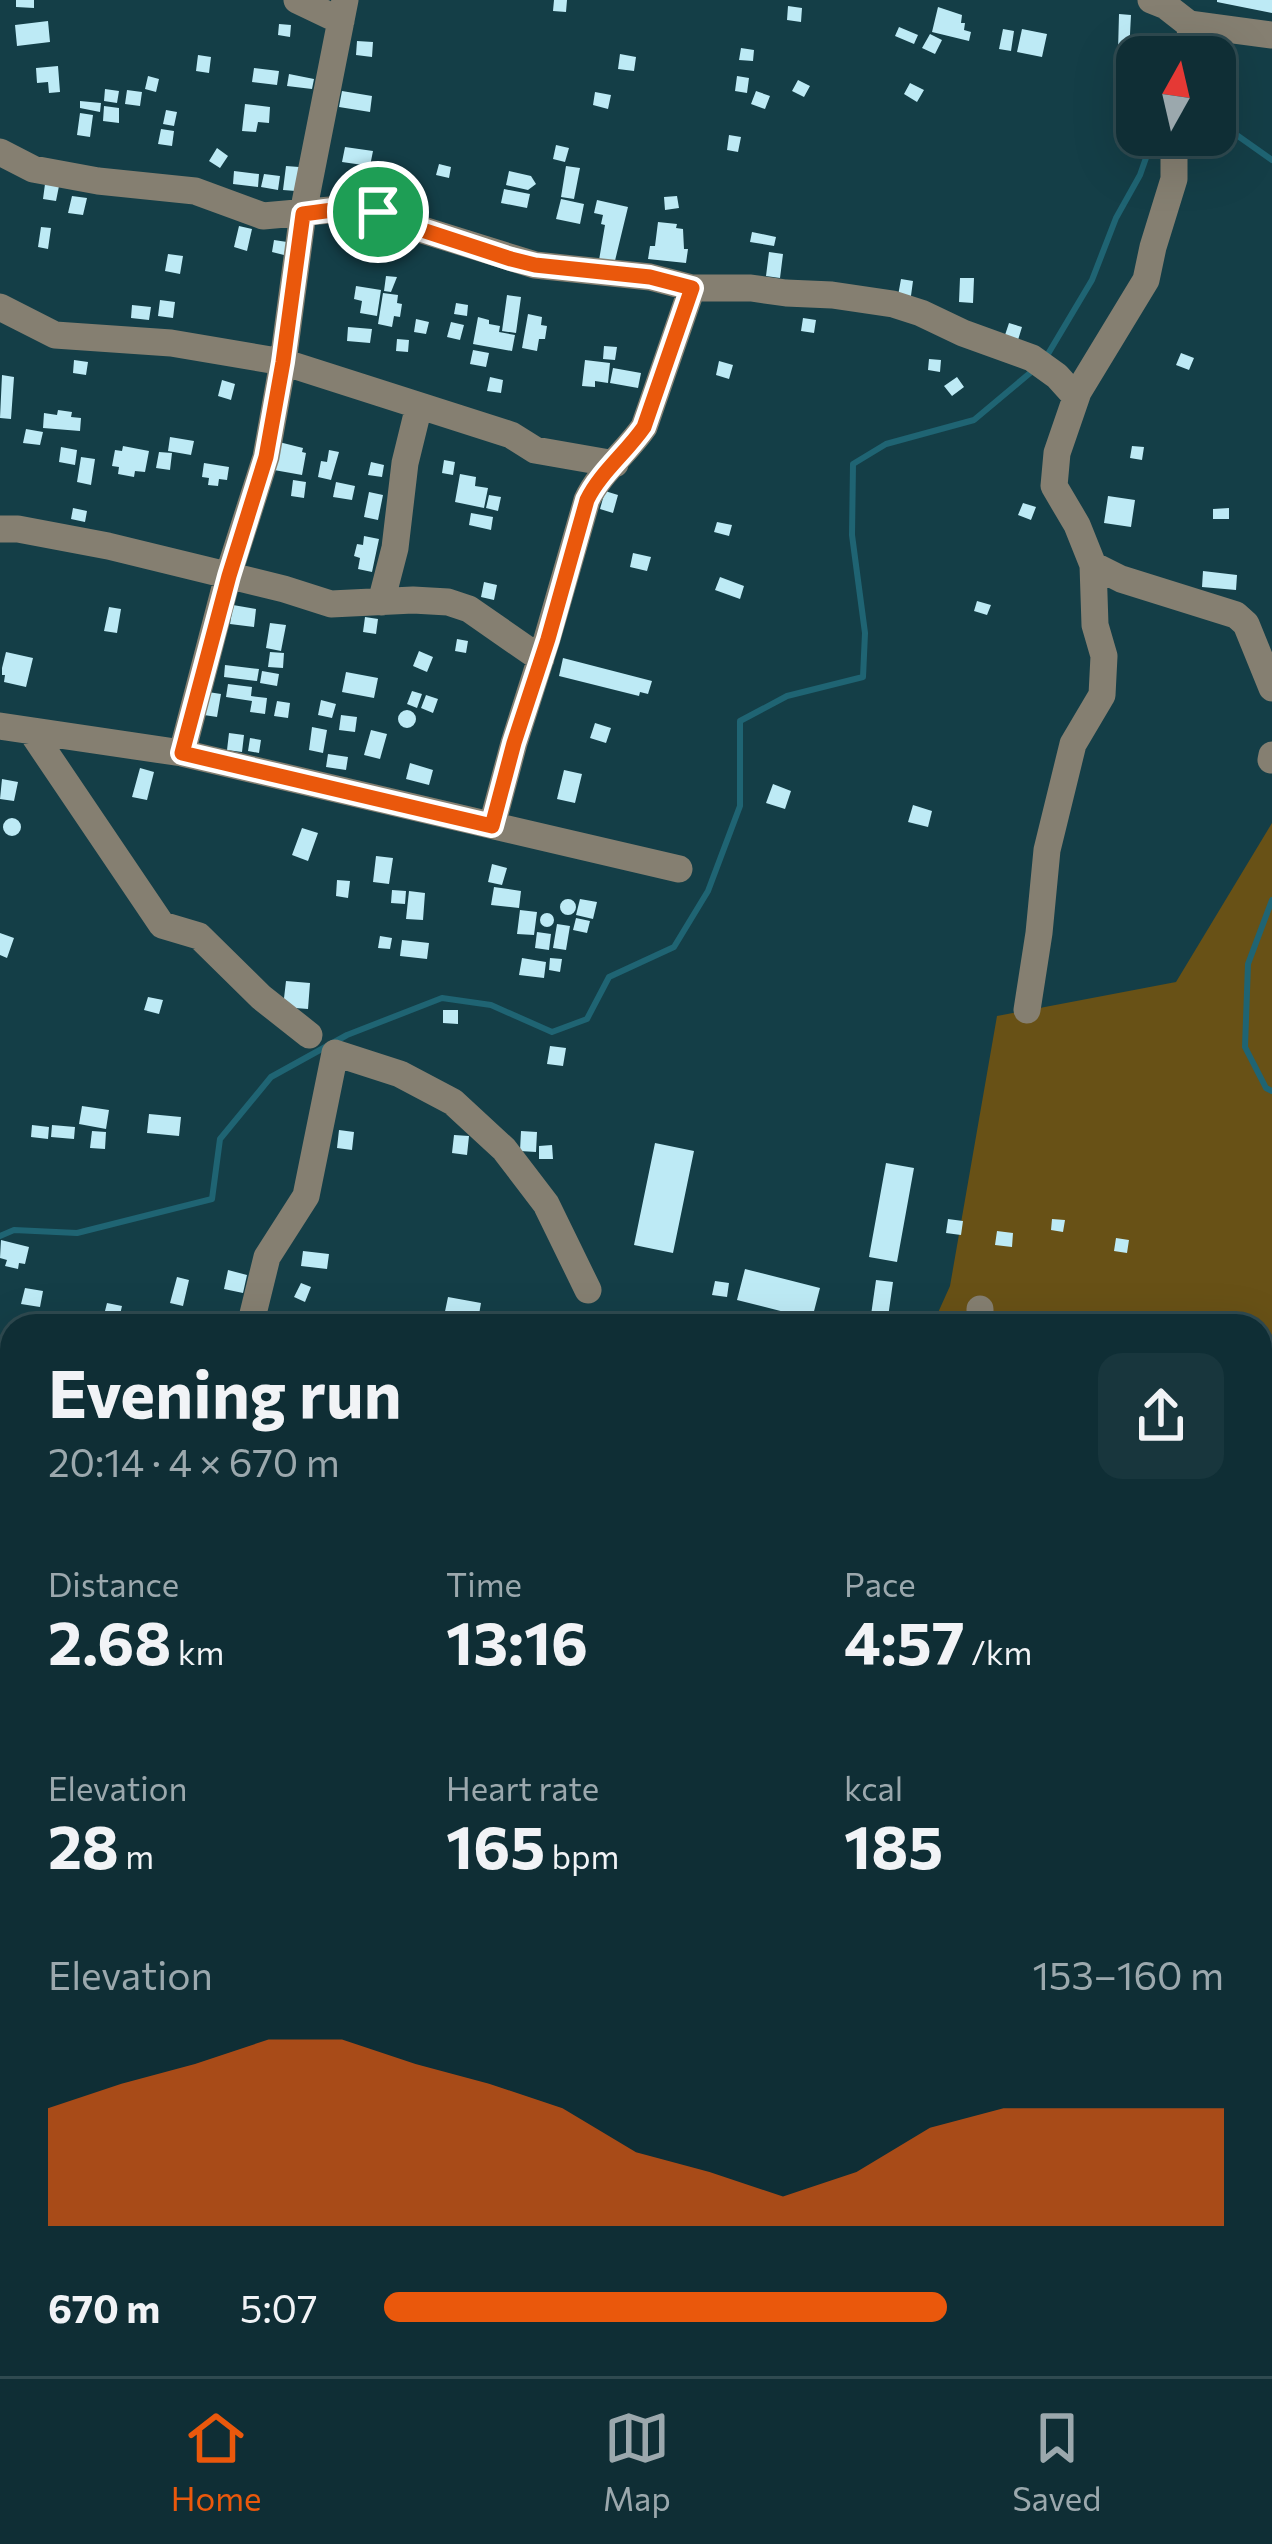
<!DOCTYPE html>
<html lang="en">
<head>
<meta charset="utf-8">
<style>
  :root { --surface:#0f2e35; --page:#18363d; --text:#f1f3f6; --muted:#9ba8ad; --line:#2f4a50; --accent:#ea580c }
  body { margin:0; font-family:Commissioner,sans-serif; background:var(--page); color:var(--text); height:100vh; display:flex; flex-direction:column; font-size:45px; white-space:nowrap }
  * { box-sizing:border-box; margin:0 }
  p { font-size:39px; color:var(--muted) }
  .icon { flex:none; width:66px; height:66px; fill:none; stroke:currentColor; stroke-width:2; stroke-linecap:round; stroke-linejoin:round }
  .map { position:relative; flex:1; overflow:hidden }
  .drawer { position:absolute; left:0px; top:1314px; width:1272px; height:1062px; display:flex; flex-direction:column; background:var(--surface); border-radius:36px 36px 0 0; box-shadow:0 12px 48px #0002,0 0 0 3px var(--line) }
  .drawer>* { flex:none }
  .needle { width:78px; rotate:8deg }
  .tools { position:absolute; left:1116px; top:36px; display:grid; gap:24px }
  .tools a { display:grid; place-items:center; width:120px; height:120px; border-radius:24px; background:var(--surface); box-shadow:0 12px 48px #0002,0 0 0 3px var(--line); font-size:60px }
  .pin { position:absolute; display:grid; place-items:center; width:102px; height:102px; color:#fff; margin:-51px; border:6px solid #fff; border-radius:50%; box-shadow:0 3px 12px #0007 }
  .round { display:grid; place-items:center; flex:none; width:126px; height:126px; border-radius:24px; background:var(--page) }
  .head { display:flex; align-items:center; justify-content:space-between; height:204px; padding:0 48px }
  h1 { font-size:66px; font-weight:700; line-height:90px }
  .metrics { display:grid; grid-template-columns:repeat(3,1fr); gap:18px; height:204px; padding:12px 48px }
  .metrics div { display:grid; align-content:center }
  .metrics b { font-size:60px; font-weight:700 }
  .metrics small { font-size:33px; font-weight:400 }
  .metrics p { font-size:33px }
  .chart { height:336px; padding:24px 48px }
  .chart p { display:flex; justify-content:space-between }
  .chart svg { width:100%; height:216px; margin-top:12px; fill:var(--accent); opacity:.7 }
  ul { padding:0 48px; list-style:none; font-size:39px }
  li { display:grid; grid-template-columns:192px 144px 1fr; align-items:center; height:90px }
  li i { height:30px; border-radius:15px; background:var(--accent) }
  .dock { display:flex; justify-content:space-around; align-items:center; height:168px; border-top:3px solid var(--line); background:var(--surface); font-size:33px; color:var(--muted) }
  .dock a { display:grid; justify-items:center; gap:6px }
  .dock .current { color:var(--accent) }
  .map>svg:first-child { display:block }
</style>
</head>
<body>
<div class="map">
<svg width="1272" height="2376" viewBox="0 0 1272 2376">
  <rect width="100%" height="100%" fill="#143e47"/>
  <path fill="#685116" d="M1272,823V2376H746L744,2364H1260V1326H932L950,1286L997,1016L1176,982Z"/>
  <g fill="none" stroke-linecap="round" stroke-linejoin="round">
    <path stroke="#1f6473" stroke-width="6" d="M1215,127L1231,131L1272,160
      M1045,359L1092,280L1116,218L1140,175L1154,135
      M1272,900L1248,964L1245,1047L1266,1088L1272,1091
      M0,1236L14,1230L77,1233L212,1199L220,1139L271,1077L347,1035L442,998L491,1005L552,1032L587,1019L609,977L674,947L708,891L740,806V721L787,696L863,677L865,633L852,535L853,464L886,444L974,420L1036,368"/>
  </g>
  <path fill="#bdeaf5" d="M16,0H34V8L16,7Z
    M554,0H567L566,12L553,11Z
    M1217,0H1272V13L1217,2Z
    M788,6L802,8L801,22L787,20Z
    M938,7L962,15L961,23H965L964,30L971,32L969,41L932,32Z
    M1119,14L1131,15L1129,53L1118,51Z
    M48,21L50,42L17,46L15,25Z
    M279,24L291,25L290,37L278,35Z
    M899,27L918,35L914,44L895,36Z
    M1003,29L1014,31L1011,51L999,49Z
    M1022,29L1047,34L1042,57L1017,52Z
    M930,34L942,40L935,54L922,48Z
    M357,41L373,42L372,57L356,55Z
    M741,48L754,50L753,61L739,60Z
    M620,54L636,57L634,71L618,69Z
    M198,55L211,57L209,73L196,71Z
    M58,66L60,92L49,93L48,82L37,83L36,68Z
    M254,68L279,71L277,85L252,82Z
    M289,74L314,79L312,89L287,86Z
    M148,76L159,79L156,92L145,89Z
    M737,76L749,78L747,93L735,91Z
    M798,80L810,86L804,97L792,91Z
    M910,83L924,90L917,102L904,94Z
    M105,89L119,91L117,103L104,101Z
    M127,90L142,92L140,106L125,104Z
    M342,91L372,96L370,112L339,107Z
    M756,91L770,96L765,109L751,104Z
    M595,92L611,95L608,109L593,105Z
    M80,101L101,103L100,112L80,108Z
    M245,104L270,107L269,123L258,122L256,132L242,131Z
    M104,106L119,108V123L103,121Z
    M166,110L177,112L174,126L163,124Z
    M80,113L93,115L90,137L77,135Z
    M161,129L174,131L172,146L158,144Z
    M729,135L741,137L738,152L727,150Z
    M556,145L569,148L565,162L553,159Z
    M345,147L373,151L370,166L342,162Z
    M217,148L228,156L220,168L209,161Z
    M439,164L451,167L449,178L436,175Z
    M286,166L299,167L296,191L283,190Z
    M566,166L580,168L574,199L561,197Z
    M234,171L259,174L258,187L233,184Z
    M509,171L531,176L536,184L528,190L506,185Z
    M264,174L280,176L278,190L261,187Z
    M402,174L415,178L409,200L396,196Z
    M45,184L59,186L56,201L43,199Z
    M504,189L530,194L527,208L501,203Z
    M72,196L87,198L83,215L68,213Z
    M677,196L679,208L665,210L664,197Z
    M561,199L584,204L580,224L556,219Z
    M597,200L628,207L613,269L598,266L605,225L601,224L603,215L594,213Z
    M658,222L677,224L676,228L683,229L684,249H688L686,263L648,259L650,246H655Z
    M239,226L252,229L247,251L234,247Z
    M41,227L51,228L48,249L38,247Z
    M752,232L776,237L774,246L750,242Z
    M274,240L287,242L284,255L272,252Z
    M769,252L783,254L780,278L766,276Z
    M168,254L183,256L180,274L165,271Z
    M386,276L397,277L391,292L384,291Z
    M960,278H974L973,303L959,302Z
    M901,279L913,281L910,303L897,301Z
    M356,286L381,290L377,316L360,313L362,301L354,299Z
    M383,293L398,295L397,303L402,304L400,317L394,316L392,327L378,324Z
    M507,295L521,297L516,333L502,331Z
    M160,300L175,302L173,318L158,316Z
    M456,303L468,305L467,316L454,314Z
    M132,305L151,307L149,320L131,318Z
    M528,314L542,317L541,325L547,326L545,339H539L537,351L522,348Z
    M478,317L489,320V324L500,326L499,332L515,335L512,351L473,344Z
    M803,318L816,320L814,333L801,331Z
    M416,319L429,322L426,334L414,332Z
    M451,322L464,325L460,340L447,337Z
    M1009,323L1022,327L1018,340L1005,335Z
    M348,327L372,329L370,343L347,341Z
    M397,339L409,340L408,352L396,351Z
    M604,346L617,347L615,360L603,359Z
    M473,350L489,353L486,367L470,364Z
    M1181,353L1194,358L1189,370L1176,365Z
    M929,359L941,360L940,372L928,370Z
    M74,360L88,362L86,375L73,373Z
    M585,360L610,363L608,383L595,381V387L582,386Z
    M719,361L733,365L729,379L716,375Z
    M613,368L641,373L638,388L610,383Z
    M2,375L14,377L11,419L0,418Z
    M490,377L503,380L501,393L487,391Z
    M957,377L964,387L952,396L944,386Z
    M222,380L235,384L231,400L218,396Z
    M58,410L72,412L71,417L81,418L80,431L43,428L44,413L57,415Z
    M26,429L43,432L40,445L23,443Z
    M170,437L194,441L191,455L168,451Z
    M279,442L303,448L302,452L306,453L302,475L274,470Z
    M123,446L149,451L145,472L135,471L134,477L118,474L119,467L112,466L115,450L122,451Z
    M1132,446L1144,447L1142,460L1130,458Z
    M61,447L77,450L75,465L59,462Z
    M329,450L339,452L331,480L318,477L321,461L327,462Z
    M159,452L172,453L170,470L156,468Z
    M81,457L95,459L91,485L77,482Z
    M444,460L455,462L453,475L442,473Z
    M371,462L384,465L382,477L368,475Z
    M204,463L229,467L227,480L219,479L218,486L208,485L209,478L202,477Z
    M460,474L476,477L475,486L488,488L484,508L455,502Z
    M293,480L306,482L304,498L291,496Z
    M336,482L355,486L352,500L333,497Z
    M605,491L618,495L613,513L600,509Z
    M369,492L383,495L378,520L364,517Z
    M489,495L501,497L498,511L486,508Z
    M1108,496L1135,500L1131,527L1104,523Z
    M1023,503L1036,507L1031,520L1018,515Z
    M73,508L87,511L85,522L71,519Z
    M1229,508V519H1213V509Z
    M471,513L493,517L491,530L469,525Z
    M717,522L732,525L729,536L714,532Z
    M364,536L379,539L372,572L358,569L360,558L354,556L357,544L363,545Z
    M633,553L651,557L647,571L630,567Z
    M1203,571L1237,575L1236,590L1202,587Z
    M720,577L744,586L740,599L715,590Z
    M484,582L497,585L494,600L481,597Z
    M977,601L991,605L987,615L974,611Z
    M233,605L256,609L254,627L230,624Z
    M109,607L121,609L117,633L104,631Z
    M365,617L378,619L376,634L363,632Z
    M270,623L286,625L281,651L266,648Z
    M457,639L468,641L466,653L455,651Z
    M419,651L433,657L427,672L413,666Z
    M6,652L33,658L26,687L4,682L5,675H2V668Z
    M270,652L284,653L283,668L268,667Z
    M563,658L652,681L648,694L640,692L639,696L559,676Z
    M225,665L259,669L257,681L224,677Z
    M262,671L279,674L277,686L260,683Z
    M346,672L378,678L374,698L342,692Z
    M228,684L252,687L251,696L267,698L265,714L250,712L252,701L226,697Z
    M412,691L422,694L417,708L407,704Z
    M208,692L221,694L217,717L204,715Z
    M426,695L438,699L433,713L421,708Z
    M321,700L336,704L332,718L318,715Z
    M277,701L290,703L288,718L274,716Z
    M398 719a9 9 0 1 1 18 0a9 9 0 1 1-18 0Z
    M341,715L357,717L355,732L339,730Z
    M595,723L611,728L606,743L590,738Z
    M312,727L327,730L323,753L309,750Z
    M371,730L387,734L380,759L364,755Z
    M229,733L244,735L242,752L227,750Z
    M250,738L261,740L259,753L248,751Z
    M328,754L348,757L346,770L326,767Z
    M410,763L433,770L429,785L406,779Z
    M140,768L154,772L147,800L132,797Z
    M564,770L582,774L575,803L557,799Z
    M2,779L18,782L14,801L0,799Z
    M773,784L791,791L785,809L766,803Z
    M913,805L932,811L928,827L908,822Z
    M3 827a9 9 0 1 1 18 0a9 9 0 1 1-18 0Z
    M302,828L318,833L308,861L292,855Z
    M376,856L393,858L389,884L373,882Z
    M492,864L507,868L502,885L488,882Z
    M337,880L350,881L348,898L336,896Z
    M494,887L521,891L519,908L491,905Z
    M392,890L406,891L405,904L391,903Z
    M409,891L425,893L423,920L406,919Z
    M580,899L597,902L593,919L576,915Z
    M560 907a8 8 0 1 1 16 0a8 8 0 1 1-16 0Z
    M520,910L537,912L534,935L517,934Z
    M540 920a7 7 0 1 1 14 0a7 7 0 1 1-14 0Z
    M576,918L590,921L587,933L573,930Z
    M557,924L570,926L566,950L553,948Z
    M537,932L551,934L549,950L535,948Z
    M0,933L14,938L7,958L0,955Z
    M380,936L392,938L390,949L378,948Z
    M402,940L429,943L427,959L400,956Z
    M522,958L546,962L544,978L519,975Z
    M550,958L562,959L560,972L549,970Z
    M286,981L310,983L308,1009L283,1007Z
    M148,997L163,1000L159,1014L144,1010Z
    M443,1010H458V1024L443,1023Z
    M550,1046L566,1048L563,1066L547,1064Z
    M82,1106L109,1110L106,1129L79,1124Z
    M149,1114L181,1117L179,1136L147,1133Z
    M32,1125L49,1127L48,1139L31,1137Z
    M52,1125L75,1127L74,1139L51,1137Z
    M339,1130L354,1132L352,1150L337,1148Z
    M92,1131L106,1132L105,1149L90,1148Z
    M521,1131L537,1132L536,1152L520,1151Z
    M454,1135L469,1136L467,1155L452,1153Z
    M655,1143L694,1151L673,1253L634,1245Z
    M552,1145L553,1159H539V1146Z
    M886,1163L914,1168L897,1262L869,1257Z
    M948,1219L963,1221L961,1235L946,1233Z
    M1052,1219L1065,1220L1063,1232L1051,1230Z
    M997,1231L1013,1233L1012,1247L995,1245Z
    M1116,1238L1129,1240L1127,1253L1114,1251Z
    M1,1240L29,1247L25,1264L19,1263L18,1269L5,1266L7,1260L0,1258Z
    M303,1251L329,1254L327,1269L301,1266Z
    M745,1269L820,1288L812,1319L737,1300Z
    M228,1270L247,1275L243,1293L224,1289Z
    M177,1277L189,1280L183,1306L170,1303Z
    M876,1280L893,1282L888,1317L871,1315Z
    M715,1281L729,1283L727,1297L712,1295Z
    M301,1283L311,1287L305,1302L294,1297Z
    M25,1288L43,1291L40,1307L21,1304Z
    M448,1297L481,1303L477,1326H442Z
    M107,1303L122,1306L119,1319L104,1315Z
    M314,1314L330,1317L329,1326H313Z
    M5,1357L12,1359V1376L2,1374Z"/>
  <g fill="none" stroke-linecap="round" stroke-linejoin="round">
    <path stroke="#857f71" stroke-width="27" d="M297,0L341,21
      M345,0L303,213L283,362L266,457L228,576L182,753L679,869
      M1151,0L1166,6L1189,24L1194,49L1193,57
      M1189,24L1272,35
      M0,152L33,169L98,181L195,191L263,216L364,207L413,227L535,265L650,277L692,288H751L786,293L832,295L893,304L921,313L963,333L1032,358L1057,376L1076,397
      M0,307L55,335L171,343L283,362L511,435L535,450L615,464
      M0,529H18L108,546L284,589L331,604L413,600L448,602L469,609L541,659
      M1093,565L1121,579L1236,615L1246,624L1272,688
      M381,602L395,548L405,463L419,406
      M0,726L182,753
      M31,731L162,925L199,936L261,997L309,1035
      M1271,760L1272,755
      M492,825L514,743L547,639L587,500C600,472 626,453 644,427L692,288
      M1027,1010L1039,933L1047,850L1073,744L1102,695L1104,656L1095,625L1093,565L1077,525L1054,486L1057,453L1078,392L1146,280L1153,247L1174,179V135
      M250,1326L267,1257L306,1196L335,1053L400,1074L453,1102L504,1149L546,1204L588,1290
      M980,1326V1309
      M0,1511L12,1513
      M1260,1701L1261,1683L1272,1642
      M12,2003L9,2013L12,2015
      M1260,2192L1272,2199
      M1260,2236L1272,2238
      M1112,2364L1125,2376
      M161,2376L163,2364
      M1145,2376L1146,2364"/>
  </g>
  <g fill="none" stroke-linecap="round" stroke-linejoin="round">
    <defs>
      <path id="route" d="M355,207H364L413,227L511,259L535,265L650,277L692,288L644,427C626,453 600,473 587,500L548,639L514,743L492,826L182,753L229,576L266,457L283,362L303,214Z"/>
    </defs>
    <use href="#route" stroke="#fff" stroke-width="24"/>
    <use href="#route" stroke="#ea580c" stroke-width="15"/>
  </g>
</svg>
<div class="tools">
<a><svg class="needle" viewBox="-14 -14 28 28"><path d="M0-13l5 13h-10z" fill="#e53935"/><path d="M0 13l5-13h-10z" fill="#9ba8ad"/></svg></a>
</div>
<div class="pin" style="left:378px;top:212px;background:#1e9e55"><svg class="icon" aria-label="arrive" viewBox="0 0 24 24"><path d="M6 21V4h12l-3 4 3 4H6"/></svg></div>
<section class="drawer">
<div class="head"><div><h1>Evening run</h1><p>20:14 · 4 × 670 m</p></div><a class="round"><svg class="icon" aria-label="share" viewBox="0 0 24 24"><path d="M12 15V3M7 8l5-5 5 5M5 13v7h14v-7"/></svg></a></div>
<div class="metrics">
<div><p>Distance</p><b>2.68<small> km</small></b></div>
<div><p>Time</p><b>13:16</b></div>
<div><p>Pace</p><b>4:57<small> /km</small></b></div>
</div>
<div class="metrics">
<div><p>Elevation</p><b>28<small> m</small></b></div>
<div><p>Heart rate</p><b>165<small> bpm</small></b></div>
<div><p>kcal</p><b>185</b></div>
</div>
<div class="chart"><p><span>Elevation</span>153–160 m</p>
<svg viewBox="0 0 160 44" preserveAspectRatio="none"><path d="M0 44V20L10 15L20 11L30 6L40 6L50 11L60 15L70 20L80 29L90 33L100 38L110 33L120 24L130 20L140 20L150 20L160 20V44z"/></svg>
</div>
<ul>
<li><b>670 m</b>5:07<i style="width:67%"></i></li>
</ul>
</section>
</div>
<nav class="dock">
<a class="current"><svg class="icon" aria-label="home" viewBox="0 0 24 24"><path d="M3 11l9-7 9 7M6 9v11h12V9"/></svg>Home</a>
<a><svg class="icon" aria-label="map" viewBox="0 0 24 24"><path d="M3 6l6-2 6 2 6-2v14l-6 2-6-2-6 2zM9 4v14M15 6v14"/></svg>Map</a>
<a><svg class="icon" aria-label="saved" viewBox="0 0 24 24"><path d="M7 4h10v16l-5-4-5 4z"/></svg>Saved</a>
</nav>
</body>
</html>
